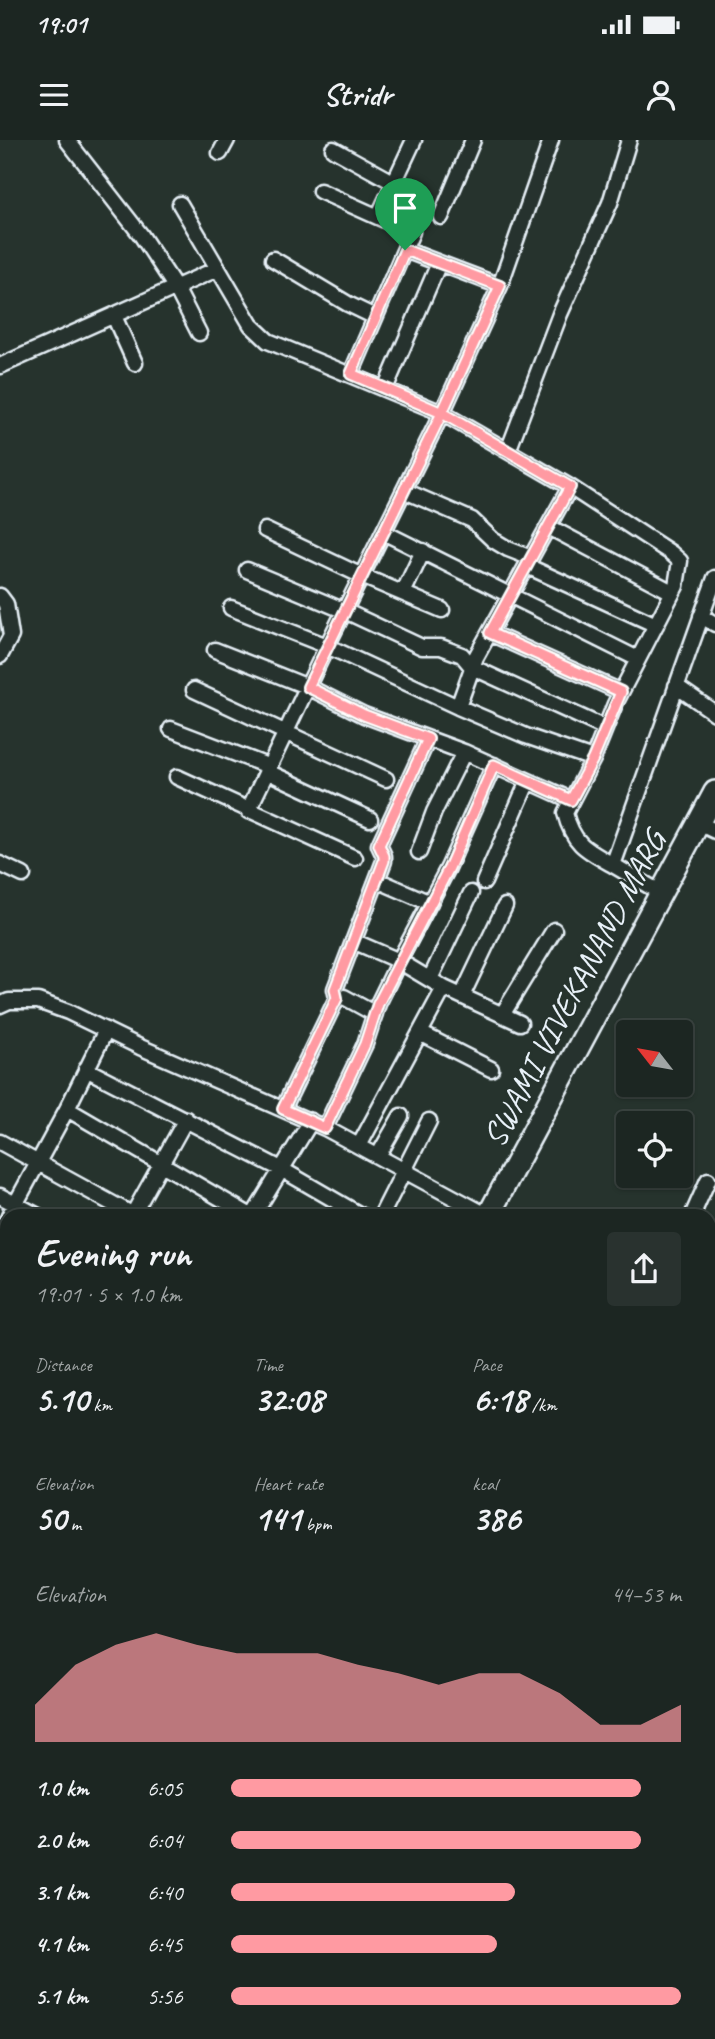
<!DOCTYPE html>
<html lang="en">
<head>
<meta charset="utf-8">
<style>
  :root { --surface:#1c2622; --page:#29322f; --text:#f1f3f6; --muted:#a0a5a5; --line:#3a4340; --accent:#ff9aa2 }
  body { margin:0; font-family:Caveat,sans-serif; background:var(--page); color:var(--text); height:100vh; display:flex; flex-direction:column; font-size:26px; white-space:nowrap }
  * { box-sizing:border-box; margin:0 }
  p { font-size:23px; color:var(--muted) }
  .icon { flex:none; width:38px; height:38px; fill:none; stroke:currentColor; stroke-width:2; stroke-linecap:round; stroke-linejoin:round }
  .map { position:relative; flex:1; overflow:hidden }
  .drawer { position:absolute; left:0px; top:1069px; width:716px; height:831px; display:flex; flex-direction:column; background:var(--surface); border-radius:21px 21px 0 0; box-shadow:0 2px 5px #0004,0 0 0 2px var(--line) }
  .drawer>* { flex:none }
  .needle { width:46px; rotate:301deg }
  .controls { position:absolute; left:616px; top:880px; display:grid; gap:14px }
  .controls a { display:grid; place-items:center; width:77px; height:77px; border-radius:7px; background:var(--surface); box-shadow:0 2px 5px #0004,0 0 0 2px var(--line); font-size:35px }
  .pin { position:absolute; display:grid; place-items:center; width:60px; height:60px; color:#fff; margin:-72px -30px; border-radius:50% 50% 50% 0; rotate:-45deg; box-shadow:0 0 7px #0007 }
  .pin .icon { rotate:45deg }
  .round { display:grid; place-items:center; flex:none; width:74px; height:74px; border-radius:7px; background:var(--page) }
  .summary { display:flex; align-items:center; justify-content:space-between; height:119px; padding:0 35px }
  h1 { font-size:38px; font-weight:700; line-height:52px }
  .metrics { display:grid; grid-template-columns:repeat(3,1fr); gap:10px; height:119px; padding:7px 35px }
  .metrics div { display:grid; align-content:center }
  .metrics b { font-size:35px; font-weight:700 }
  .metrics small { font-size:19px; font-weight:400 }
  .metrics p { font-size:19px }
  .chart { height:196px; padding:14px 35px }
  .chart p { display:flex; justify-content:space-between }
  .chart svg { width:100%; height:126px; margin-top:7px; fill:var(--accent); opacity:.7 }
  ul { padding:0 35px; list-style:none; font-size:23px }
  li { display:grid; grid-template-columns:112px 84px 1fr; align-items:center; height:52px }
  li i { height:18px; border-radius:9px; background:var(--accent) }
  .status { display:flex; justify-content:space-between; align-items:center; height:49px; padding:0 35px; background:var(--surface); direction:ltr }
  .status svg { height:19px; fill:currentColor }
  header { display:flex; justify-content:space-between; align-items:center; height:91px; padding:0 35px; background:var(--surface); font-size:32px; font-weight:700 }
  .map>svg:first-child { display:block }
</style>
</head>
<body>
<div class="status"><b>19:01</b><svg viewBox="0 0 49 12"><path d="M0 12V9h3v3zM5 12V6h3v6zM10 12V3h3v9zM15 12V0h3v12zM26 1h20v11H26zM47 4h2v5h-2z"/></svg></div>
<header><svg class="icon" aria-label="menu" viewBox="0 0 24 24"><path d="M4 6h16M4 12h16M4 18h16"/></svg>Stridr<svg class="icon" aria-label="person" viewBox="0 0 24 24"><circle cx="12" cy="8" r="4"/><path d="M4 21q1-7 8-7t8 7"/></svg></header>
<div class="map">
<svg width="715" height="1899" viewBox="0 0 715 1899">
  <defs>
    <pattern id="grass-tufts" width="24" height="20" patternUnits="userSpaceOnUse" patternTransform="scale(1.75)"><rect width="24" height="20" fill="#587156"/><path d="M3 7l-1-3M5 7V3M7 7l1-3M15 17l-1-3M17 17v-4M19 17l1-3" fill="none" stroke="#70866f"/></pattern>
  </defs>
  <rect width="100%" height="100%" fill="#26332d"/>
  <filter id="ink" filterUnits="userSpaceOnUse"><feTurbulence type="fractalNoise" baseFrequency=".0143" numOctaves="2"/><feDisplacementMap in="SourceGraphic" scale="14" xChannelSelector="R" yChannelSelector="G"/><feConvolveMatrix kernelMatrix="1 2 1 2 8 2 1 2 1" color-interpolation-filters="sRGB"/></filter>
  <g filter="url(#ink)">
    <path fill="url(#grass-tufts)" stroke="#a0b1a7" stroke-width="2" d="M715,1526V1899H506L507,1894H709V1537Z"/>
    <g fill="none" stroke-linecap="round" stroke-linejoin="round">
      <defs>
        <path id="street" d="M67,0L141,95L176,148L199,193
          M333,9L393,42
          M220,13L227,0
          M320,51L378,77
          M180,64L251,185L268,201L442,273L570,347
          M441,77L473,0
          M405,110L500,146
          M273,119L348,164L375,177
          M114,176L135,223
          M0,226L217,129
          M351,234L412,92L378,77L414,0
          M385,249L439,123
          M508,311L560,174L610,63L629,0
          M405,351L472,380L493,400L508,409L531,418
          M549,387L672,452
          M265,390L362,436L442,470
          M385,393L638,519
          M527,426L656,485
          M247,430L345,471L422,507H441L462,515L472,527L605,588
          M403,453L423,411
          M0,456L6,464L11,496L0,516
          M231,468L327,506L458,567L526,596L593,619
          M701,476L715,484
          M490,493L621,552
          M215,510L308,547L364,575L464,612L571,660
          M676,546L715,573
          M194,550L386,639
          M458,567L476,517L570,347L671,413L680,421L676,446L615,564L593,619L565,673C573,704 586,710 613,725
          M171,589L270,627
          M268,632L370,679
          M177,637L355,718
          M248,671L327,506L442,273L500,146L551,0
          M698,683L715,691
          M419,712L434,672L464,612
          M0,724L23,735
          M377,740L430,763
          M484,742L528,641
          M661,753L613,725L715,438
          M353,801L399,821L444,848L520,883
          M430,839L471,753
          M462,856L505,766
          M337,858L344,857L375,874
          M0,865L9,861H38L68,872L140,907L325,988L488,1076
          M502,875L554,790
          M420,893L491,929
          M86,929L281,1029L362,1076
          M67,969L251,1076
          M283,969L337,858L335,849L384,721V716L379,705L428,599
          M325,988L365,904L378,864L399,821L448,728L494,625
          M0,1002L135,1076
          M359,1006L444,848
          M378,1016L401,976
          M0,1056L38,1076
          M9,1076L67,969L106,890
          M132,1076L186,979
          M253,1076L311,981
          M381,1076L429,981
          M692,1076L708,1040
          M0,1092L7,1080
          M709,1108L715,1111
          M0,1118L7,1122
          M0,1169L7,1173
          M0,1231L7,1235
          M0,1312L7,1300
          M0,1361L7,1365
          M709,1392L715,1378
          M0,1431L7,1435
          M0,1507L7,1510
          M0,1526L7,1522
          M709,1666L715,1668
          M0,1737L7,1740
          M0,1818L7,1807
          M206,1894L216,1899
          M191,1899L193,1894
          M460,1899L463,1894"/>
        <path id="secondary" d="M488,1076L715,652
          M0,1874L7,1865
          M12,1899L17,1894"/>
      </defs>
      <use href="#street" stroke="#e8f1f8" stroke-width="19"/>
      <use href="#secondary" stroke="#e8f1f8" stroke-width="26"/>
      <use href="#street" stroke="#26332d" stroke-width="14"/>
      <use href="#secondary" stroke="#26332d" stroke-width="21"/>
    </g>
  </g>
  <g fill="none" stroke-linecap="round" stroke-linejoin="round" filter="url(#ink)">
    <defs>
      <path id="route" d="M405,110L351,234L442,273L308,547L364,575L428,599L379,705L384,716V721L335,849L337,858L283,969L325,988L365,904L378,864L449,728L494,625L571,660L593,619L621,552L490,493L570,347L442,273L500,146L405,110"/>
    </defs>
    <use href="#route" stroke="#fff" stroke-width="14"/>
    <use href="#route" stroke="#ff9aa2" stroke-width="9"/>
  </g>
  <g text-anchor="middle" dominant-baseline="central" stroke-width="5" stroke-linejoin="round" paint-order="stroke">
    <g font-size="33" fill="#e8f1f8" stroke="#26332d">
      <text transform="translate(574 849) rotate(-62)">SWAMI VIVEKANAND MARG</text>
    </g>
  </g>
</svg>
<div class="controls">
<a><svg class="needle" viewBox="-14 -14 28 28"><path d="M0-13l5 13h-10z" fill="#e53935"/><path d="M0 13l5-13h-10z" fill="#a0a5a5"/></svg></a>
<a><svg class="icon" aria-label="locate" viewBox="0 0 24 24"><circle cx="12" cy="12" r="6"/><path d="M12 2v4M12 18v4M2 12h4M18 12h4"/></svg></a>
</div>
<div class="pin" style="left:405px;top:110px;background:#1e9e55"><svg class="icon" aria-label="arrive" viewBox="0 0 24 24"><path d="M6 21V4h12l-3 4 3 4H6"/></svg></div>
<section class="drawer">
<div class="summary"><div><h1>Evening run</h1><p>19:01 · 5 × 1.0 km</p></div><a class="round"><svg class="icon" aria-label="share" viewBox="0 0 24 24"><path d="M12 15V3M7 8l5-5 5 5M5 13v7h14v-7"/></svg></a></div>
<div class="metrics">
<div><p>Distance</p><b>5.10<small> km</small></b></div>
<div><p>Time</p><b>32:08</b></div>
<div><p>Pace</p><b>6:18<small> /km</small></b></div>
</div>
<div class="metrics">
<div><p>Elevation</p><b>50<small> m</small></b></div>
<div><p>Heart rate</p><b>141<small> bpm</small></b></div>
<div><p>kcal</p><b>386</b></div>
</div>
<div class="chart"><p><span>Elevation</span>44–53 m</p>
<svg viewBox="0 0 160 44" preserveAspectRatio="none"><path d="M0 44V31L10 17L20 10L30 6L40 10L50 13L60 13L70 13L80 17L90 20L100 24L110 20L120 20L130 27L140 38L150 38L160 31V44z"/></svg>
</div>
<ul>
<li><b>1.0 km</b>6:05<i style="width:91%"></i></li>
<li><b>2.0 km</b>6:04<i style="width:91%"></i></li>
<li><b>3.1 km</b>6:40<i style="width:63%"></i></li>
<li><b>4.1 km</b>6:45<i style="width:59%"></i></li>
<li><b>5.1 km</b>5:56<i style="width:100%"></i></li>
</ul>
</section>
</div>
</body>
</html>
